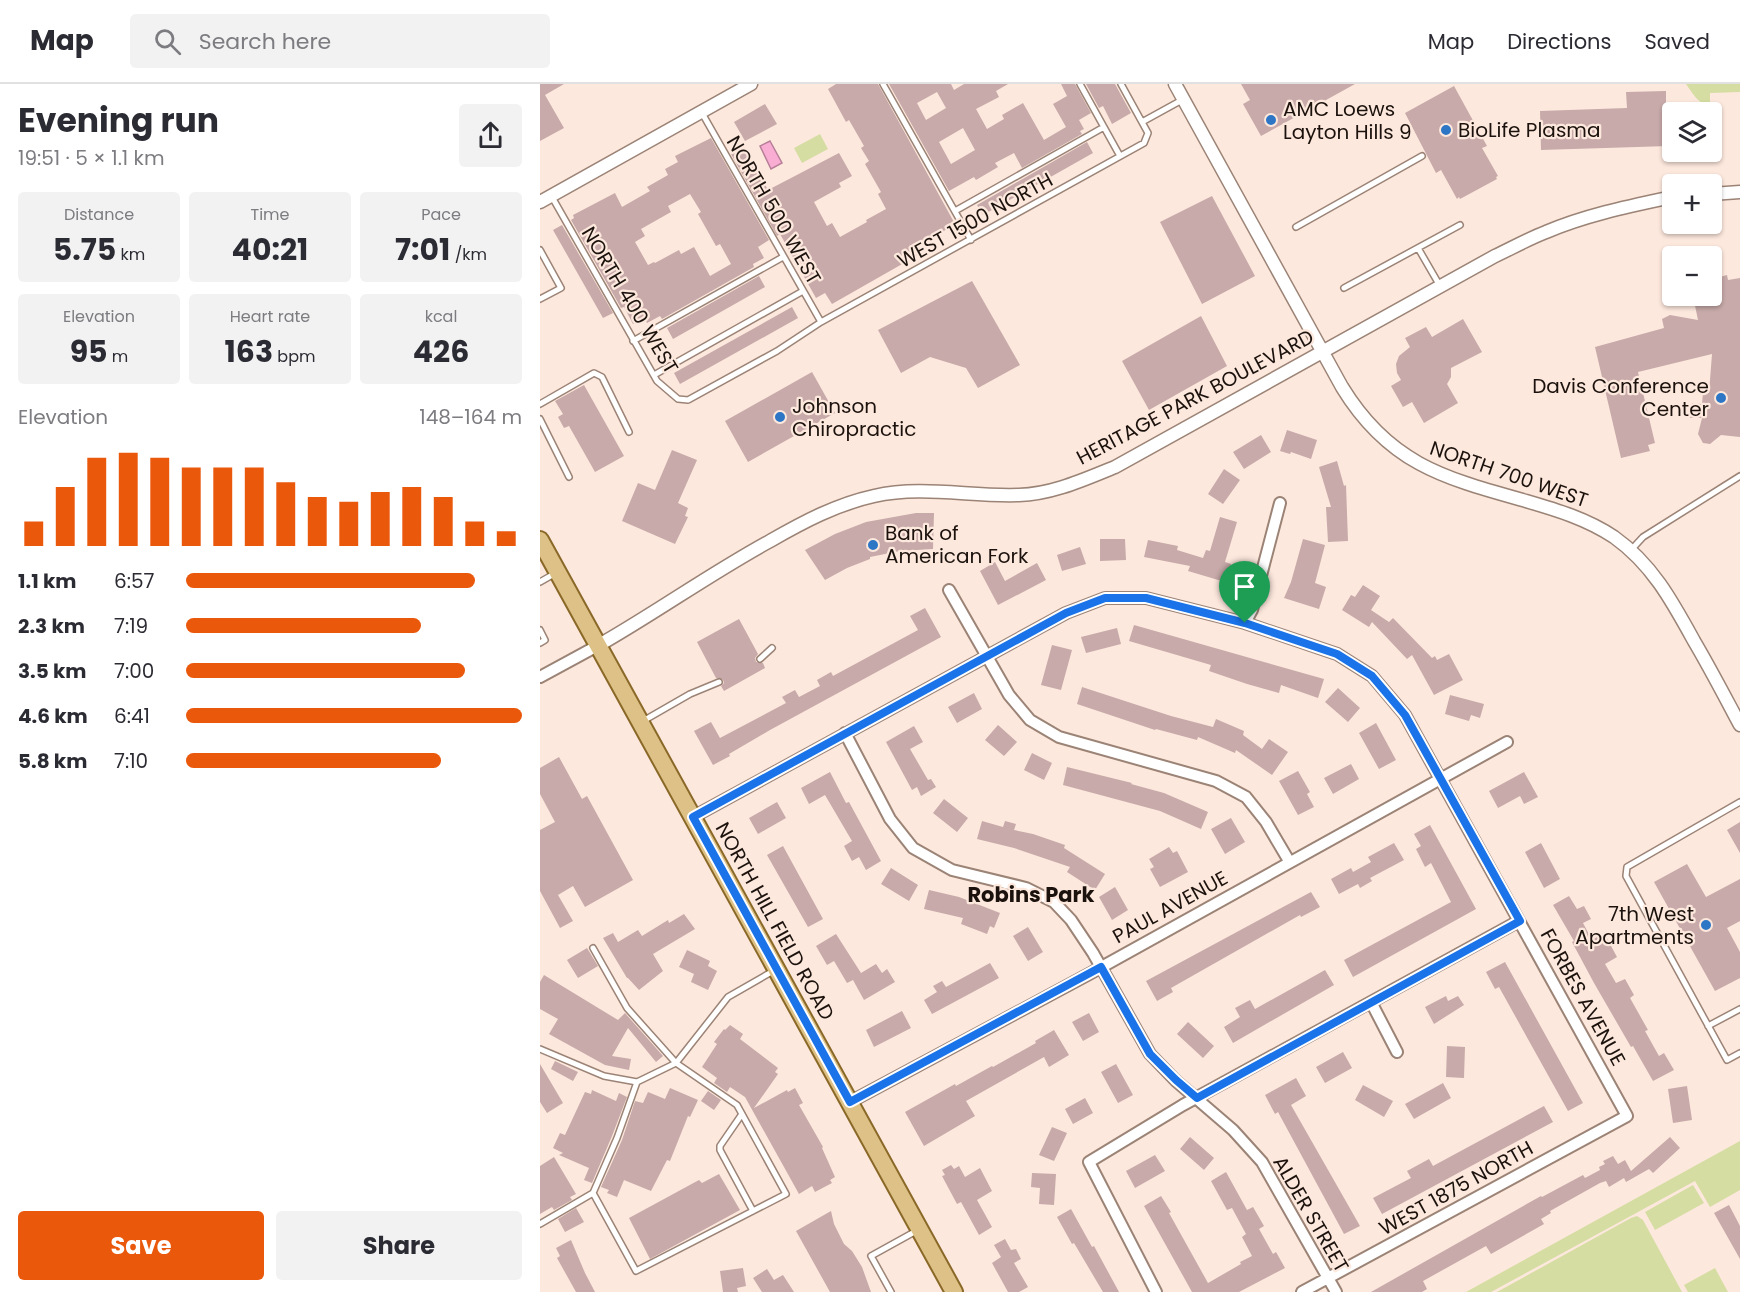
<!DOCTYPE html>
<html lang="en">
<head>
<meta charset="utf-8">
<style>
  :root { --surface:#fff; --page:#f2f2f3; --text:#2b2b33; --muted:#7c7c81; --line:#e1e1e2; --accent:#ea580c }
  body { margin:0; font-family:Poppins,sans-serif; background:var(--page); color:var(--text); height:100vh; display:flex; flex-direction:column; font-size:22px; white-space:nowrap }
  * { box-sizing:border-box; margin:0 }
  p { font-size:20px; color:var(--muted) }
  .icon { flex:none; width:33px; height:33px; fill:none; stroke:currentColor; stroke-width:2; stroke-linecap:round; stroke-linejoin:round }
  .map { position:relative; flex:1; overflow:hidden }
  .sheet { display:flex; flex-direction:column; background:var(--surface); width:540px }
  .sheet>* { flex:none }
  .fabs { position:absolute; left:1122px; top:18px; display:grid; gap:12px }
  .fabs a { display:grid; place-items:center; width:60px; height:60px; border-radius:6px; background:var(--surface); box-shadow:0 2px 4px #0004; font-size:30px }
  .pin { position:absolute; display:grid; place-items:center; width:51px; height:51px; color:#fff; margin:-62px -26px; border-radius:50% 50% 50% 0; rotate:-45deg; box-shadow:0 0 6px #0007 }
  .pin .icon { rotate:45deg }
  .round { display:grid; place-items:center; flex:none; width:63px; height:63px; border-radius:6px; background:var(--page) }
  .head { display:flex; align-items:center; justify-content:space-between; height:102px; padding:0 18px }
  h1 { font-size:33px; font-weight:700; line-height:45px }
  .figures { display:grid; grid-template-columns:repeat(3,1fr); gap:9px; height:102px; padding:6px 18px }
  .figures div { display:grid; align-content:center; border-radius:6px; background:var(--page); text-align:center }
  .figures b { font-size:30px; font-weight:700 }
  .figures small { font-size:16px; font-weight:400 }
  .figures p { font-size:16px }
  .chart { height:168px; padding:12px 18px }
  .chart p { display:flex; justify-content:space-between }
  .chart svg { width:100%; height:108px; margin-top:6px; stroke:var(--accent); stroke-width:6 }
  .primary-button { display:flex; gap:12px; margin-top:auto; padding:12px 18px }
  .primary-button a { flex:1; height:69px; border-radius:6px; background:var(--accent); color:#fff; font-size:24px; font-weight:700; line-height:69px; text-align:center }
  .primary-button a+a { background:var(--page); color:var(--text) }
  ul { padding:0 18px; list-style:none; font-size:20px }
  li { display:grid; grid-template-columns:96px 72px 1fr; align-items:center; height:45px }
  li i { height:15px; border-radius:8px; background:var(--accent) }
  header { display:flex; align-items:center; gap:36px; box-sizing:border-box; height:84px; padding:0 30px; background:var(--surface); border-bottom:2px solid var(--line) }
  header strong { font-size:28px }
  nav { display:flex; gap:33px; margin-inline-start:auto; font-size:21px }
  .search { width:420px; height:54px; background:var(--page); display:flex; align-items:center; gap:15px; box-sizing:border-box; padding:0 21px; border-radius:6px; color:var(--muted); font-size:22px }
  main { display:flex; flex:1; min-height:0 }
  .map>svg:first-child { display:block }
</style>
</head>
<body>
<header>
<strong>Map</strong>
<div class="search"><svg class="icon" aria-label="search" viewBox="0 0 24 24"><circle cx="10" cy="10" r="6"/><path d="M15 15l6 6"/></svg>Search here</div>
<nav><a>Map</a><a>Directions</a><a>Saved</a></nav>
</header>
<main>
<section class="sheet">
<div class="head"><div><h1>Evening run</h1><p>19:51 · 5 × 1.1 km</p></div><a class="round"><svg class="icon" aria-label="share" viewBox="0 0 24 24"><path d="M12 15V3M7 8l5-5 5 5M5 13v7h14v-7"/></svg></a></div>
<div class="figures">
<div><p>Distance</p><b>5.75<small> km</small></b></div>
<div><p>Time</p><b>40:21</b></div>
<div><p>Pace</p><b>7:01<small> /km</small></b></div>
</div>
<div class="figures">
<div><p>Elevation</p><b>95<small> m</small></b></div>
<div><p>Heart rate</p><b>163<small> bpm</small></b></div>
<div><p>kcal</p><b>426</b></div>
</div>
<div class="chart"><p><span>Elevation</span>148–164 m</p>
<svg viewBox="0 0 160 44" preserveAspectRatio="none"><path d="M5 44V34M15 44V20M25 44V8M35 44V6M45 44V8M55 44V12M65 44V12M75 44V12M85 44V18M95 44V24M105 44V26M115 44V22M125 44V20M135 44V24M145 44V34M155 44V38"/></svg>
</div>
<ul>
<li><b>1.1 km</b>6:57<i style="width:86%"></i></li>
<li><b>2.3 km</b>7:19<i style="width:70%"></i></li>
<li><b>3.5 km</b>7:00<i style="width:83%"></i></li>
<li><b>4.6 km</b>6:41<i style="width:100%"></i></li>
<li><b>5.8 km</b>7:10<i style="width:76%"></i></li>
</ul>
<div class="primary-button"><a>Save</a><a>Share</a></div>
</section>
<div class="map">
<svg width="1200" height="1208" viewBox="0 0 1200 1208">
  <rect width="100%" height="100%" fill="#fde8dd"/>
  <path fill="#d5dda2" d="M1146,0H1200V8L1170,9V20C1159,22 1152,8 1146,0Z
    M280,50L288,65L262,79L254,64Z
    M1200,1057V1106L1170,1123L1155,1097L951,1208H926Z
    M1153,1101L1164,1119L1115,1146L1105,1128Z
    M1097,1132L1103,1136L1142,1208H957L1091,1134Z
    M1175,1184L1188,1208H1148L1144,1201Z"/>
  <path fill="#faadd3" stroke="#b77e98" stroke-width="1.5" d="M230,57L242,79L231,85L220,62Z"/>
  <path fill="#c7aaa9" fill-rule="evenodd" d="M0,0H24L5,11L24,44L0,57Z
    M296,0H338L415,140L375,165L378,171L292,220L285,209L276,214L240,150L237,152L191,70L204,63L228,106L299,69L312,92L299,99L301,103L274,118L287,142L292,139L300,153L327,138L326,136L346,125L338,110L341,108L325,80L329,77L321,64L324,62L309,36L306,38L288,5Z
    M349,0H411L414,6L424,0H468L456,7L459,13L436,25L447,45L464,35L462,31L483,19L504,56L526,43L513,20L527,12L521,0H535L551,29L539,36L544,45L540,47L542,50L482,84L474,69L455,79L458,83L436,96L434,93L409,107ZM397,8L406,24L386,36L377,19ZM423,44L435,66L411,80L399,58Z
    M546,0H575L591,29L572,40L563,22L559,24Z
    M701,0H815L721,52L703,20L710,16Z
    M914,2L947,62L942,64L958,92L956,93L957,95L920,115L919,113L917,115L901,86L896,89L865,29Z
    M1126,7V22H1128L1129,62L1001,66L1000,27L1087,24L1086,8Z
    M225,20L237,40L205,57L194,38Z
    M171,54L229,156L218,163L224,174L213,180L214,183L122,235L120,232L107,239L104,234L93,240L84,223L81,224L31,136L34,134L33,131L75,109L82,123L110,107L107,103L128,91L125,85L138,78L135,72ZM150,110L161,128L158,130L176,162L180,160L191,180L170,192L154,163L141,170L139,166L115,179L114,178L108,181L95,158L105,152L101,145L131,128L128,122Z
    M547,58L553,69L443,131L437,121Z
    M672,112L715,192L662,220L620,138Z
    M22,141L73,229L63,234L13,146Z
    M1187,191L1188,196L1200,194V353L1181,351L1170,360L1163,359L1158,350L1162,334H1150L1152,319L1162,320L1163,308L1169,309L1172,270L1098,288L1115,359L1108,361L1110,367L1081,374L1055,263L1124,244L1122,235L1130,231L1158,236L1153,212H1172V195Z
    M219,192L225,203L133,255L127,244Z
    M432,197L480,281L438,304L426,284L390,273L361,289L338,246Z
    M252,223L258,234L140,300L134,289Z
    M661,232L687,282L609,326L582,277Z
    M923,235L942,268L911,284V293L907,300L918,319L884,339L872,318L863,323L851,302L861,296L857,289L856,280L859,272L870,263L865,254L886,243L892,253Z
    M272,288L295,329L208,378L185,337Z
    M44,301L84,372L55,388L29,342L24,344L18,333L23,330L15,317Z
    M747,346L777,356L771,375L751,368L750,370L740,367Z
    M721,351L731,368L704,385L693,368Z
    M132,366L157,376L138,419L148,424L145,432L148,433L135,460L82,437L98,399L115,406Z
    M797,377L804,402L806,401L808,457L788,458L786,423H791L779,383Z
    M684,385L700,396L683,420L668,410Z
    M376,429H394L393,465L360,467L330,473V475L307,484L285,496L265,466L295,450L326,438Z
    M680,433L697,438L685,478L691,480L685,498L648,487L650,482L604,473L608,456L638,462L637,466L663,474L666,466L670,467Z
    M560,455H585L586,476L560,477Z
    M763,455L785,461L775,499L786,503L779,525L744,514L751,498Z
    M540,463L546,480L522,487L517,471Z
    M455,478L465,497L497,479L506,496L458,521L440,487Z
    M823,501L840,512L831,526L849,538L853,534L892,574L895,572L897,576L909,570L923,596L894,611L872,571L867,575L832,538L829,543L802,526L811,511L815,513Z
    M385,524L401,553L230,646L189,670L190,672L173,681L154,647L171,638L180,654L246,619L242,613L255,606L259,613L280,602L277,596L291,588L293,592L378,546L370,532Z
    M199,535L218,570L215,574L216,578L223,579L225,584L184,607L181,602L184,599L183,596L176,594L157,558Z
    M594,541L784,595L778,614L741,601L739,609L707,600L669,587L671,581L589,557Z
    M577,544L581,560L546,569L541,553Z
    M512,561L532,566L521,606L501,601Z
    M542,603L631,632L673,643L676,635L704,647L703,651L722,665L729,655L748,668L732,691L696,666L695,669L658,653L657,656L616,645L615,646L537,620Z
    M798,604L820,624L808,638L785,618Z
    M434,609L442,625L417,639L408,623Z
    M910,611L944,620L940,634L931,631L929,637L905,630Z
    M836,639L856,676L839,685L819,649Z
    M458,641L477,658L464,672L445,656Z
    M374,642L383,658L370,665L388,696L391,695L396,703L381,712L377,703L372,706L346,658Z
    M492,669L512,679L504,696L484,686Z
    M19,673L42,715L47,712L93,796L45,823L33,802L18,811L33,837L20,844L0,807V746L15,738L0,710V684Z
    M811,680L819,695L793,710L784,694Z
    M527,683L592,699L591,700L624,709L668,728L661,745L620,727L523,701Z
    M758,687L770,708L767,710L774,723L758,731L739,697Z
    M290,688L306,719L309,718L341,777L326,786L319,773L312,777L304,762L312,757L285,711L269,720L261,704Z
    M984,688L998,713L984,720L980,712L958,724L949,707Z
    M404,715L428,734L417,748L393,729Z
    M237,718L246,734L218,750L209,734Z
    M691,734L705,758L685,770L671,745Z
    M442,737L463,743L465,737L476,740L474,746L493,750L525,761L524,764L565,790L555,806L527,788L530,783L474,764L437,755Z
    M1200,738V769L1187,746Z
    M890,741L936,825L813,893L804,876L911,818L891,779L885,783L876,765L881,762L874,750Z
    M854,759L864,776L830,794L832,797L820,804L818,800L799,810L791,795L811,784L813,788L831,778L828,773Z
    M1001,759L1020,795L1004,804L985,768Z
    M243,762L283,835L268,843L227,771Z
    M629,763L633,769L637,767L648,788L620,803L610,785L614,783L609,775Z
    M1147,780L1166,813L1200,795V837L1187,844L1200,868V894L1175,907L1114,798Z
    M351,784L378,801L369,817L341,800Z
    M575,803L588,826L572,836L559,813Z
    M389,806L419,813L460,829L454,844L450,842L447,850L421,840L423,834L384,825Z
    M771,808L780,823L761,833L760,831L631,904L633,908L617,917L606,897Z
    M1029,812L1037,825L1044,822L1051,835L1043,839L1052,856L1064,849L1077,873L1065,880L1076,899L1085,895L1094,911L1090,914L1108,946L1105,947L1119,972L1124,969L1134,986L1113,997L1093,962L1091,963L1054,899L1032,858L1034,857L1013,821Z
    M144,830L155,845L113,870L123,887L99,906L88,894H87L63,854L73,849L78,858L98,846L102,852L128,836L129,839Z
    M488,843L503,868L488,877L473,852Z
    M296,850L321,889L336,880L342,889L347,885L355,898L324,916L313,896L307,899L294,877L287,881L276,862Z
    M47,864L58,882L38,894L27,876Z
    M147,866L170,877L168,882L177,887L168,906L151,898L154,890L139,883Z
    M965,878L1043,1019L1028,1027L959,903L955,905L946,888Z
    M450,879L459,894L392,930L384,916L397,908L393,902L402,897L406,903Z
    M785,886L794,901L693,959L684,943L700,933L695,924L710,916L715,925Z
    M4,891L78,936L85,929L123,972L116,978L88,944L72,972L91,975L89,986L65,981L9,950L18,935L0,925V898Z
    M906,912L908,917L918,912L924,921L894,940L885,923Z
    M362,927L371,944L334,963L326,946Z
    M549,929L559,948L543,957L532,938Z
    M648,938L674,962L663,974L637,950Z
    M190,941L203,950L200,955L238,984L235,988L238,990L214,1024L247,1006L248,1008L255,1004L263,1019L259,1021L283,1063L282,1064L295,1093L290,1096L292,1099L275,1108L272,1102L259,1110L205,1013L190,1003L187,1008L174,999L177,994L162,983L177,960L174,958L184,945L185,946Z
    M514,946L529,971L509,983L504,973L426,1017L435,1032L384,1062L365,1028L415,1000L416,1002L452,982L453,983L496,959L495,957Z
    M907,962L925,963L924,994L906,993Z
    M803,968L812,984L785,999L776,983Z
    M15,977L38,988L33,997L11,985Z
    M0,980L23,1019L7,1029L0,1018Z
    M576,980L593,1011L578,1019L561,988Z
    M756,994L766,1012L751,1021L820,1142L804,1150L738,1028L735,1030L725,1011Z
    M903,999L911,1014L874,1035L865,1020Z
    M823,1001L853,1017L844,1033L815,1016Z
    M1147,1002L1152,1036L1133,1039L1128,1005Z
    M130,1004L158,1016L150,1033L148,1032L130,1077L127,1076L111,1107L84,1096L77,1113L67,1109L69,1106L61,1103L82,1056L95,1017L103,1019L108,1008L125,1015Z
    M52,1006L76,1017L79,1009L87,1013L72,1052L52,1099L44,1096L49,1084L19,1071L23,1069L13,1064L20,1049L25,1051L45,1008L51,1010Z
    M168,1007L181,1016L174,1026L161,1017Z
    M545,1014L553,1029L533,1040L525,1025Z
    M1004,1022L1013,1038L842,1130L833,1114L871,1094L867,1087L889,1075L893,1082Z
    M512,1043L527,1049L514,1077L499,1071Z
    M650,1053L674,1074L664,1086L640,1065Z
    M1130,1053L1140,1064L1113,1089L1109,1085L1086,1098L1084,1094L1069,1103L1066,1097L1060,1099L1010,1127L1011,1129L1001,1135L1004,1140L951,1170L946,1162L883,1197L887,1205L882,1208H831L1001,1112L1002,1113L1043,1091L1045,1094L1060,1086L1059,1083L1065,1080L1063,1077L1073,1072L1078,1080L1085,1076L1091,1087Z
    M615,1071L625,1087L595,1104L586,1087Z
    M14,1073L36,1110L30,1113L32,1116L14,1126L12,1123L0,1130V1082Z
    M411,1081L414,1085L419,1082L425,1093L440,1084L452,1107L437,1116L452,1143L439,1151L421,1118L417,1120L402,1092L405,1091L402,1086Z
    M686,1088L707,1126L713,1123L724,1142L719,1145L733,1170L736,1168L745,1184L699,1208H652L604,1122L621,1112L631,1128L629,1129L668,1199L701,1180L700,1178L712,1172L702,1153L706,1150L692,1124L687,1126L671,1097Z
    M492,1089L516,1090L514,1121L499,1120L500,1104L491,1103Z
    M179,1090L200,1126L110,1175L89,1134L159,1096L162,1099Z
    M1189,1121L1200,1142V1175L1174,1129Z
    M36,1124L44,1138L25,1148L18,1135Z
    M531,1125L552,1163L554,1162L579,1208H563L534,1159L532,1160L517,1133Z
    M291,1127L294,1140L304,1160L312,1167L322,1183L331,1208H290L256,1147Z
    M465,1155L471,1166L476,1165L481,1175L474,1179L488,1203L479,1208H468L452,1179L461,1173L454,1161Z
    M31,1156L45,1189L55,1208H36L17,1174L20,1172L16,1164Z
    M203,1184L206,1202L197,1204L198,1208H183L180,1187Z
    M227,1185L234,1196L243,1191L254,1208H222L213,1194Z"/>
  <g fill="none" stroke-linecap="round" stroke-linejoin="round">
    <defs>
      <path id="service" d="M343,0L431,156
        M540,0L580,72
        M162,29L281,238
        M602,38L642,16
        M12,113L117,297L138,315L148,316L237,267L281,238L604,59L608,49L581,0
        M415,127L564,43
        M756,143L882,72
        M878,164L900,202
        M0,166L21,204L0,215
        M804,204L920,141
        M93,257L243,173
        M114,291L263,207
        M0,320L54,289L62,293L89,348
        M0,335L29,393
        M1091,466L1103,453L1200,392
        M0,498L14,490
        M0,546L5,556L0,559
        M220,575L232,564
        M103,637L150,610L179,598
        M1200,718L1087,783L1086,792L1187,976L1200,969
        M1168,942L1200,925
        M0,965L64,992L97,998
        M202,1030L180,1062V1066L213,1127
        M53,1109L96,1187L246,1110L197,1021L136,979L87,924L53,864
        M0,1140L53,1109L77,1054L97,998L136,979L188,913L235,886
        M351,1208L331,1172L378,1146"/>
      <path id="minor" d="M409,506L469,611L490,636L519,653L676,697L706,713L726,738L749,777
        M705,539L712,526L740,419
        M0,593L59,561
        M305,649L350,735L373,764L412,786L486,804L514,818L531,836L553,869L610,970L636,997L693,1046L722,1078L796,1208
        M153,733L526,529L565,514H606L705,539L797,570L832,592L865,631L1087,1032L762,1208
        M831,918L857,968
        M310,1018L549,890L967,658
        M616,1208L549,1078L643,1021L979,837"/>
      <path id="tertiary" d="M635,0L802,303C849,380 904,394 986,417C1017,426 1047,435 1074,453C1112,480 1132,517 1154,557C1170,584 1185,613 1200,641
        M1172,110L1200,108
        M0,118L211,0
        M59,561C117,528 171,489 230,457C263,438 297,420 334,412C382,401 431,413 479,411C513,410 545,395 575,383L955,172C972,164 988,155 1006,148C1046,131 1090,122 1132,113"/>
      <path id="primary" d="M0,456L414,1208"/>
    </defs>
    <use href="#service" stroke="#9b8376" stroke-width="8"/>
    <use href="#minor" stroke="#9b8376" stroke-width="14"/>
    <use href="#tertiary" stroke="#9b8376" stroke-width="15"/>
    <use href="#primary" stroke="#8a6928" stroke-width="20"/>
    <use href="#service" stroke="#fff" stroke-width="5"/>
    <use href="#minor" stroke="#fff" stroke-width="10"/>
    <use href="#tertiary" stroke="#fff" stroke-width="12"/>
    <use href="#primary" stroke="#ddc186" stroke-width="16"/>
  </g>
  <g fill="none" stroke-linecap="round" stroke-linejoin="round">
    <defs>
      <path id="route" d="M565,514H606L705,539L797,570L832,592L865,631L980,837L657,1014L636,996L610,970L561,883L310,1018L153,733L526,529Z"/>
    </defs>
    <use href="#route" stroke="#fff" stroke-width="12"/>
    <use href="#route" stroke="#1a73e8" stroke-width="8"/>
  </g>
  <g fill="#2d76c6" stroke="#fde8dd" stroke-width="2">
    <circle cx="731" cy="36" r="6"/>
    <circle cx="906" cy="46" r="6"/>
    <circle cx="1181" cy="314" r="6"/>
    <circle cx="240" cy="333" r="6"/>
    <circle cx="333" cy="461" r="6"/>
    <circle cx="1166" cy="841" r="6"/>
  </g>
  <g text-anchor="middle" dominant-baseline="central" stroke-width="4.5" stroke-linejoin="round" paint-order="stroke">
    <g font-size="20" fill="#1b120d" stroke="#fde8dd" text-anchor="start">
      <text x="743" y="25">AMC Loews<tspan x="743" dy="23">Layton Hills 9</tspan></text>
      <text x="918" y="46">BioLife Plasma</text>
      <text x="1169" y="302" text-anchor="end">Davis Conference<tspan x="1169" dy="23">Center</tspan></text>
      <text x="252" y="322">Johnson<tspan x="252" dy="23">Chiropractic</tspan></text>
      <text x="345" y="449">Bank of<tspan x="345" dy="23">American Fork</tspan></text>
      <text x="1154" y="830" text-anchor="end">7th West<tspan x="1154" dy="23">Apartments</tspan></text>
    </g>
    <g font-size="20" fill="#1b120d" stroke="#fde8dd">
      <text transform="translate(234 126) rotate(60)">NORTH 500 WEST</text>
      <text transform="translate(435 136) rotate(-29)">WEST 1500 NORTH</text>
      <text transform="translate(90 216) rotate(59)">NORTH 400 WEST</text>
      <text transform="translate(655 313) rotate(-28)">HERITAGE PARK BOULEVARD</text>
      <text transform="translate(969 390) rotate(19)">NORTH 700 WEST</text>
      <text transform="translate(630 823) rotate(-29)">PAUL AVENUE</text>
      <text transform="translate(235 837) rotate(61)">NORTH HILL FIELD ROAD</text>
      <text transform="translate(1043 913) rotate(61)">FORBES AVENUE</text>
      <text transform="translate(916 1104) rotate(-29)">WEST 1875 NORTH</text>
      <text transform="translate(771 1130) rotate(60)">ALDER STREET</text>
    </g>
    <g font-size="21" font-weight="bold" fill="#1b120d" stroke="#fde8dd">
      <text x="491" y="810">Robins Park</text>
    </g>
  </g>
</svg>
<div class="fabs">
<a><svg class="icon" aria-label="layers" viewBox="0 0 24 24"><path d="M12 4l9 5-9 5-9-5zM3 14l9 5 9-5"/></svg></a>
<a>+</a>
<a>−</a>
</div>
<div class="pin" style="left:705px;top:539px;background:#1e9e55"><svg class="icon" aria-label="arrive" viewBox="0 0 24 24"><path d="M6 21V4h12l-3 4 3 4H6"/></svg></div>
</div>
</main>
</body>
</html>
